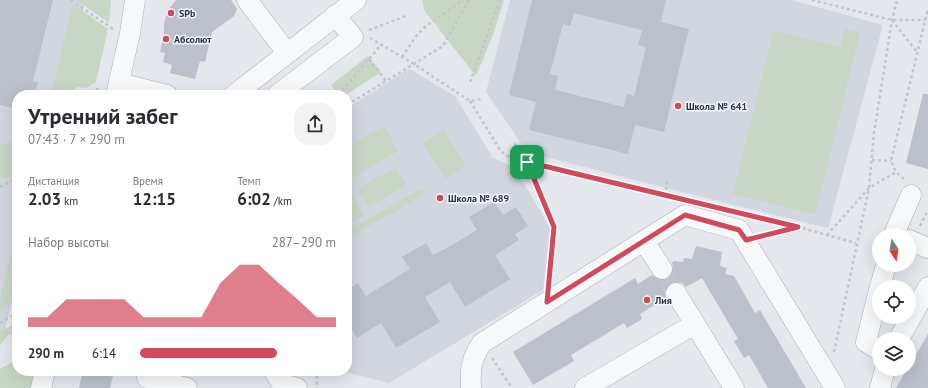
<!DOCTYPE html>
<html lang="ru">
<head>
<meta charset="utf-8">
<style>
  :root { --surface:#fff; --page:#f2f2f3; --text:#2b2b33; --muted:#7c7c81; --accent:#d1495b }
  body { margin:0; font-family:"PT Sans",sans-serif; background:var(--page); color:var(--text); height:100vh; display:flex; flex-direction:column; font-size:15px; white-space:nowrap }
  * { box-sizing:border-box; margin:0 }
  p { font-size:13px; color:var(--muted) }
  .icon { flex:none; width:22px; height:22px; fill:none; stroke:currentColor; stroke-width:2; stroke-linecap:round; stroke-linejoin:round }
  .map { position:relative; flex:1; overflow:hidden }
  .details { position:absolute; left:12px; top:90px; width:340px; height:286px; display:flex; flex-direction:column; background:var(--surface); border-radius:16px; box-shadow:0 4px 16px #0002 }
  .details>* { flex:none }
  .needle { width:26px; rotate:168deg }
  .controls { position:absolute; left:872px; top:228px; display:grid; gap:8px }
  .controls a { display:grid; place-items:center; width:44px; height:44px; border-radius:50%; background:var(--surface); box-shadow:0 4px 16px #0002; font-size:20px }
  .pin { position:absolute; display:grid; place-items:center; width:34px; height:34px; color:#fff; margin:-17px; border-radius:8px; box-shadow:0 2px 6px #0006 }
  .round { display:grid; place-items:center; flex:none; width:42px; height:42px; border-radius:16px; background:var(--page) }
  .head { display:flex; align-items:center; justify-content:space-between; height:68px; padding:0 16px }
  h1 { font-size:22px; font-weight:600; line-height:30px }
  .stats { display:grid; grid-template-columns:repeat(3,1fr); gap:6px; height:68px; padding:4px 16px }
  .stats div { display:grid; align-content:center }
  .stats b { font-size:17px; font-weight:600 }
  .stats small { font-size:11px; font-weight:400 }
  .stats p { font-size:11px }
  .chart { height:112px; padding:8px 16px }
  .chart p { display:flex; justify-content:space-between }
  .chart svg { width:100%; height:72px; margin-top:4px; fill:var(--accent); opacity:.7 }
  ul { padding:0 16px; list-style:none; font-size:13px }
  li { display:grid; grid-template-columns:64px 48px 1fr; align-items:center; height:30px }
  li i { height:10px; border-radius:5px; background:var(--accent) }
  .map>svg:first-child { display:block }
</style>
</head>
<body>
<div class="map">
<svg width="928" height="388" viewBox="0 0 928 388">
  <rect width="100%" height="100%" fill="#e4e7ec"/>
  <path fill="#d2d6de" d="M0,0H85L63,95H17V283L0,347Z
    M510,0H791L883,25L828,228L666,188L527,152L486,92Z
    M409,69L455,96L493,158L514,167L551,229L543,290L389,383L341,371H347V108Z"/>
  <path fill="#c9d6c5" d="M76,0H111L109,23Z
    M422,0H504L493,35L476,76L424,10Z
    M73,4L108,29L96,82L86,88L78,87L64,95H51Z
    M845,29L860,33L815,214L733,194L774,30L840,47Z
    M368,56L381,72L346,95H338L331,85Z
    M384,126L398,151L352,178L347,168V148Z
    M444,130L466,166L445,179L423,143Z
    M17,138V173L5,179L0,178V146Z
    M396,167L406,185L369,207L358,189Z
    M347,186L364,215L347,225Z
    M422,188L426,194L347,239V231Z
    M17,227V300L4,306L0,310V299Z
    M17,318V334L8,335L0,345V332L11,326L14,319Z
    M12,362L17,366V371H36L32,388H0V369Z"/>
  <path fill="#bbc0ca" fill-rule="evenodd" d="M0,0H53L33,81L38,82L34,95H17V109L0,105Z
    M176,0H231L237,9L234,16L212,32L205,62L200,61L195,79L170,73L172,65L163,62L165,53L160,52L164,34V24L168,10Z
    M532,0H666L661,22L689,29L664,132L635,125L628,154L529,130L536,102L509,95ZM574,13L642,30L638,45L646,47L634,96L627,94L624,107L555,90L558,76L550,74L563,24L570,26Z
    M923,94H928V169L906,163Z
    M494,202L503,215L516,207L528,226L515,234L519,240L495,255L510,279L465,307L450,282L425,297L440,322L396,348L381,323L357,338L353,331L347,335V290L358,283L366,296L377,289L410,269L402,257L426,243L433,255L447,248L477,230L469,217Z
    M696,246L722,252L720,266L727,268L725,274L734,276L755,313L760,310L806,388H768L749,355L744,358L734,341L738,339L702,278L686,287L682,283L676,282L670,283L666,288L665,293L666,298L640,314L642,319L627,328L624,323L571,355L574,361L533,385L513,352L635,278L638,284L652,275L657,279L663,280L668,279L672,274L673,268L672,263L674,261L683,262L684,258L692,259Z
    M928,334V388H896L907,369H909V366Z
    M83,371H114L110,388H79Z"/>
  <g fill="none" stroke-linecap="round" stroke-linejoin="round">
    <path stroke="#bfc3cb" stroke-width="20" stroke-dasharray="20 10" stroke-linecap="butt" d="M662,269L676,293"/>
    <defs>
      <path id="minor" d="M247,0L287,53
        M119,83L167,95
        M116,95L130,33L135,0
        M234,95L356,0
        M277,95L353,37L335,15
        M894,234L911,195
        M909,240L928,248
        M644,241L662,269
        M880,287L886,265
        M879,290L866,342L879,350
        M676,293L695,324
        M899,339L928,287
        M148,371L147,378L187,388
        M274,371L282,384L297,388
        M41,388L45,371
        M471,388C470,369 471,359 482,343L685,215L739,230L835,388
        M585,388L695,324L734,388
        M880,388L885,369"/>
    </defs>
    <use href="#minor" stroke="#a9aeb7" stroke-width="21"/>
    <path stroke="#c2c5cb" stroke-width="2.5" stroke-dasharray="3 3" stroke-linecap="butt" d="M71,0L113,29
      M812,0L892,20H925
      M892,20L917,52
      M369,30L406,16
      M370,38L414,64L470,101L483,99
      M402,57L417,35L426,26L463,0
      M369,59L386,81
      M470,82L500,0
      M85,95L100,88
      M338,95L381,45
      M470,101L499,148L505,155L513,158L679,198
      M347,105L443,46L469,0
      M514,144L523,150L537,188L554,227L549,280
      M872,160L891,161
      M904,179L896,172L891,161L928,9
      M667,181L666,188L676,202
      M0,187L17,178
      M750,215L798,227
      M920,226L928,210
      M827,235L869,188L896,172
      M762,236L798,227L856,243
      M0,323L17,313
      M834,352L869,188L874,133L892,20L897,0
      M492,358L512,388
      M313,371L317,377V388"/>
    <use href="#minor" stroke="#f7f8fa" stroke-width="20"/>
  </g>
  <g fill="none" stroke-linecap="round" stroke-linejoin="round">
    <defs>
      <path id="route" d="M527,162L798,227L746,240L739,230L685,215L547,302L554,227Z"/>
    </defs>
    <use href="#route" stroke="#fff" stroke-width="8"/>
    <use href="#route" stroke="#d1495b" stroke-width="5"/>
  </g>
  <g fill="#d1495b" stroke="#f4f6f9" stroke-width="1.5">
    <circle cx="171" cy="13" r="4"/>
    <circle cx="166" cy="39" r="4"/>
    <circle cx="678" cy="106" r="4"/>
    <circle cx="440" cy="198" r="4"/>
    <circle cx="647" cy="300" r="4"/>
  </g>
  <g text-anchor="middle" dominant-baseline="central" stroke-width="3" stroke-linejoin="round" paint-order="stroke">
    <g font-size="10" font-weight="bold" fill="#2b3445" stroke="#f4f6f9" text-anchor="start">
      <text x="179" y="13">SPb</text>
      <text x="174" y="39">Абсолют</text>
      <text x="686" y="106">Школа № 641</text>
      <text x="448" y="198">Школа № 689</text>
      <text x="655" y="300">Лия</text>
    </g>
  </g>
</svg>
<div class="controls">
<a><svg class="needle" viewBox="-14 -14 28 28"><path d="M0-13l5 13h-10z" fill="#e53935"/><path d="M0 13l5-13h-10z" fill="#7c7c81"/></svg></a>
<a><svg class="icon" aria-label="locate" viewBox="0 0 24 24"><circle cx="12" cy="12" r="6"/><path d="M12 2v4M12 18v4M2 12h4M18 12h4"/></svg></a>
<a><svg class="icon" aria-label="layers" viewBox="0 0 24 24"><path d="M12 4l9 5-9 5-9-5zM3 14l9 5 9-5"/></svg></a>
</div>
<div class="pin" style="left:527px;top:162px;background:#1e9e55"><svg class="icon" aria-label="arrive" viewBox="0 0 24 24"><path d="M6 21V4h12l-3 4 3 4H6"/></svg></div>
<section class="details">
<div class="head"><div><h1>Утренний забег</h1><p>07:43 · 7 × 290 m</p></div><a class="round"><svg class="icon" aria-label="share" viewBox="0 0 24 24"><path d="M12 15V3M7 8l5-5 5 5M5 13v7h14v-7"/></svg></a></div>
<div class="stats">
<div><p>Дистанция</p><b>2.03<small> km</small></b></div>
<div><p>Время</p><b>12:15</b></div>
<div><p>Темп</p><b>6:02<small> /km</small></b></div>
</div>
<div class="chart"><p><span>Набор высоты</span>287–290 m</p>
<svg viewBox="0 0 160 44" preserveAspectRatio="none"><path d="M0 44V38L10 38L20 27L30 27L40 27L50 27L60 38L70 38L80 38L90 38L100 17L110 6L120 6L130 17L140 27L150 38L160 38V44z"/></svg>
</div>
<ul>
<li><b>290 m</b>6:14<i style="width:70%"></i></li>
</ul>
</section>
</div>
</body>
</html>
